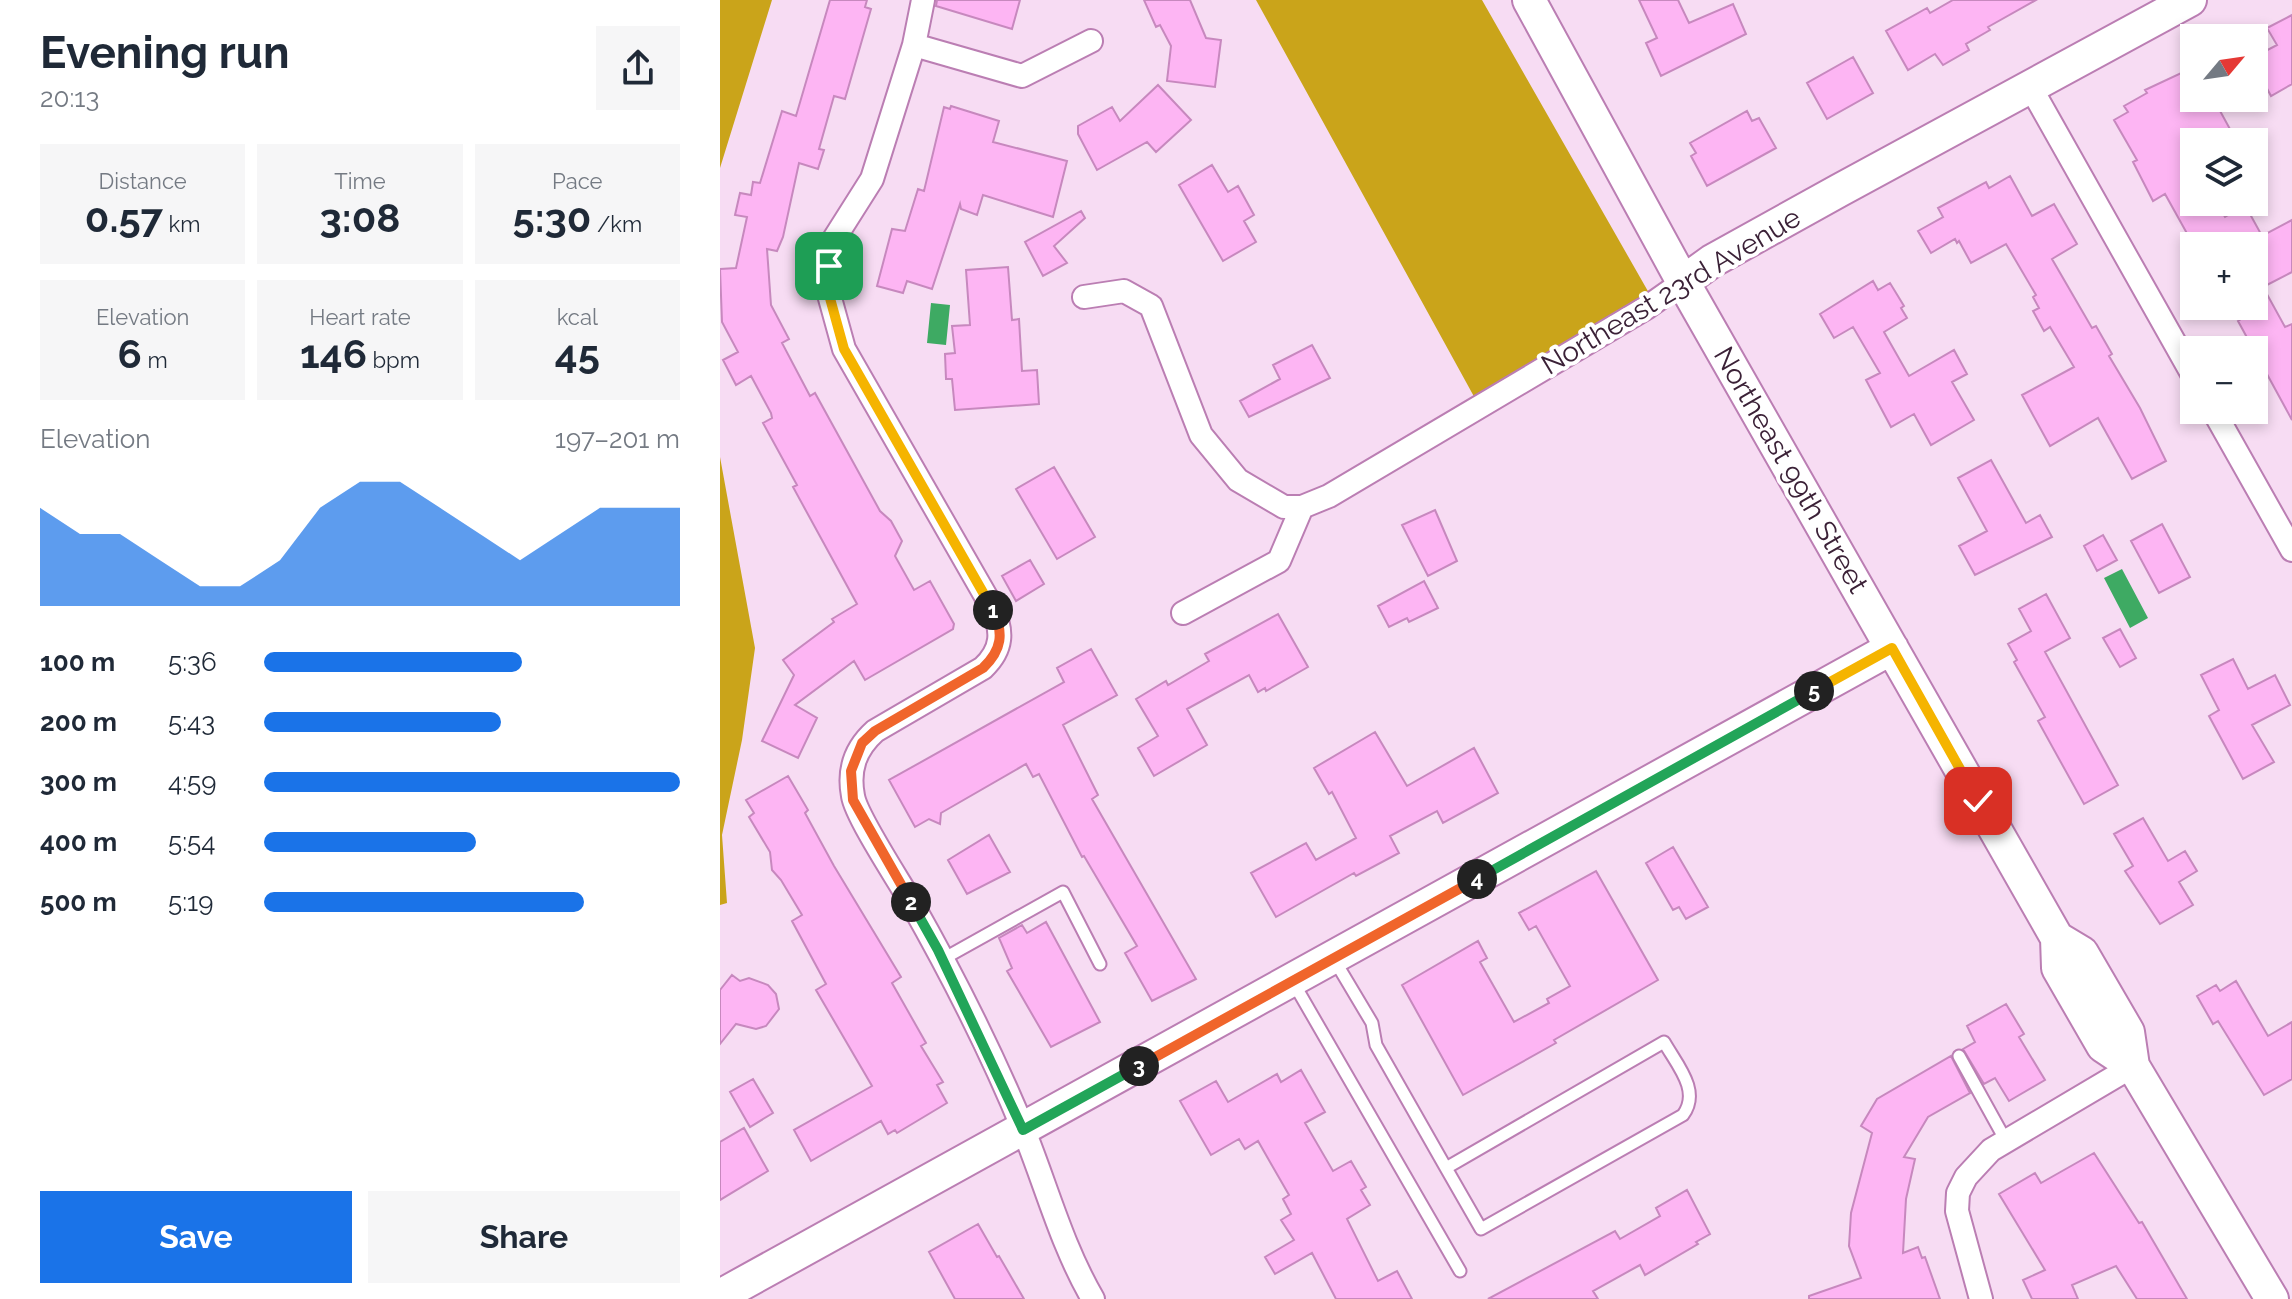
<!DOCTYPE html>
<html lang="en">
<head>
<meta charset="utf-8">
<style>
  :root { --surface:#fff; --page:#f6f6f7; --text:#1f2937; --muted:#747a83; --accent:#1a73e8 }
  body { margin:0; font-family:Raleway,sans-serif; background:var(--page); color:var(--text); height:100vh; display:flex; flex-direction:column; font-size:30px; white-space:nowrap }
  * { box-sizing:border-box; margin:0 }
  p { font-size:26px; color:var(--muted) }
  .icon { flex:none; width:44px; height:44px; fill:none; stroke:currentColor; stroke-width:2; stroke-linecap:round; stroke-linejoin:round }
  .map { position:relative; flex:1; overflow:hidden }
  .drawer { display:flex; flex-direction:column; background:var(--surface); width:720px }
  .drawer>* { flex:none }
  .needle { width:52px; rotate:61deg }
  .buttons { position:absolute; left:1460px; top:24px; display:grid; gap:16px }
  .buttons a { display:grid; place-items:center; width:88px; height:88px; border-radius:0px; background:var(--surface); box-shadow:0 4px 12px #0003; font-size:40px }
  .pin { position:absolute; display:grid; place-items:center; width:68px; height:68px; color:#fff; margin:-34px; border-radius:16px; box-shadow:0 4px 12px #0006 }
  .km { position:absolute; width:40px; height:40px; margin:-20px; border-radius:50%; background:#222; color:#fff; font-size:22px; line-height:40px; text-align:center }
  .round { display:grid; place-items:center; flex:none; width:84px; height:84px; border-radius:0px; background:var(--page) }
  .overview { display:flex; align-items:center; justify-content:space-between; height:136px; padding:0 40px }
  h1 { font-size:44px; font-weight:700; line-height:60px }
  .metrics { display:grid; grid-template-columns:repeat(3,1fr); gap:12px; height:136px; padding:8px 40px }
  .metrics div { display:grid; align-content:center; border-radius:0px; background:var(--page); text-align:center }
  .metrics b { font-size:40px; font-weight:700 }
  .metrics small { font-size:22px; font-weight:400 }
  .metrics p { font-size:22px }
  .chart { height:224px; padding:16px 40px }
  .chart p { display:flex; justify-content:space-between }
  .chart svg { width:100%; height:144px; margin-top:8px; fill:var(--accent); opacity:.7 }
  .primary-button { display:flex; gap:16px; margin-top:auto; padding:16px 40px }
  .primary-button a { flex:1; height:92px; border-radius:0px; background:var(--accent); color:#fff; font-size:32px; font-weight:700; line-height:92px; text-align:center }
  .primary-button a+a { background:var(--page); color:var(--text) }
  ul { padding:0 40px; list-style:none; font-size:26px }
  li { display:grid; grid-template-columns:128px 96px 1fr; align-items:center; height:60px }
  li i { height:20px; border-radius:10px; background:var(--accent) }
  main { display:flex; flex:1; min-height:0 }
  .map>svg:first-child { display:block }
</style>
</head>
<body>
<main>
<section class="drawer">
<div class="overview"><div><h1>Evening run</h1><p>20:13</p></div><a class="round"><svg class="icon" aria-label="share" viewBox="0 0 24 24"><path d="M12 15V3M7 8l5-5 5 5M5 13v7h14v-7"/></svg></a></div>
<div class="metrics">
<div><p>Distance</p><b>0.57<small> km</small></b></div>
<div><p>Time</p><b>3:08</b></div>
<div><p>Pace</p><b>5:30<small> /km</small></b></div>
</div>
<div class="metrics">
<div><p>Elevation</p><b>6<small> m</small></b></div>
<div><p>Heart rate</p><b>146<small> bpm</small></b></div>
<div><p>kcal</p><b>45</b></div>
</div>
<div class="chart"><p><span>Elevation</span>197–201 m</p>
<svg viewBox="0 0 160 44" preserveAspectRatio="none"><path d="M0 44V14L10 22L20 22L30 30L40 38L50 38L60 30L70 14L80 6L90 6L100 14L110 22L120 30L130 22L140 14L150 14L160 14V44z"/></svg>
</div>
<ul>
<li><b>100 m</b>5:36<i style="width:62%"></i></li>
<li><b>200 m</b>5:43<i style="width:57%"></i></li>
<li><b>300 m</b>4:59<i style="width:100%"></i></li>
<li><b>400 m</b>5:54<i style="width:51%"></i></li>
<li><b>500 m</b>5:19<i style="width:77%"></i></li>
</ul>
<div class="primary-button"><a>Save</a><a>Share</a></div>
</section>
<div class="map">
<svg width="1572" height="1299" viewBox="0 0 1572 1299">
  <rect width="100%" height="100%" fill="#f7dcf3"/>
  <path fill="#caa41a" d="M0,0H52L0,168Z
    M536,0H762L929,293L757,402Z
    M0,457L35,648L22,740L2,835L7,903L0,905Z"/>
  <path fill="#3eaa63" d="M211,303L230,305L226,345L207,343Z
    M1402,569L1428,618L1410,628L1384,578Z"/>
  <path fill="#fdb5f3" stroke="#c788be" stroke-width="2" d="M110,0H147L145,7L151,9L125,99L114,96L99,149L104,150L98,169L79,163L63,237L57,251L47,249L51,305L69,339L62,343L90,396L95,393L160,511L171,521L182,541L175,556L194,590L210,581L234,624L233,629L145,680L134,661L75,705L97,718L78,758L42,741L74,675L63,660L114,622L112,619L137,604L73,487L77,485L43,423L52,418L51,413L31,376L16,385L3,360L18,352L2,322L0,269L16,268L27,217L15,215L20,193L31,195L33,182L40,183L62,111L76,116Z
    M217,0H300L292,29L216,6Z
    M424,0H470L486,38L501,40L495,87L447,81L451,46L440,25L436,27Z
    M919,0H958L969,23L1013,4L1026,34L941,76L926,43L937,38Z
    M1233,0H1316L1268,27L1270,30L1246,44L1249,50L1223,65L1215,54L1188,70L1166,31L1207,8L1210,13Z
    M1572,15V84L1551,96L1534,64V57L1557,45L1547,28Z
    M1133,57L1153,93L1107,119L1087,83Z
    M1474,67V98H1493L1517,142H1474V202H1496L1505,217L1525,205L1542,236L1572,220V272L1543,287L1565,327L1572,324V420L1518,321L1534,311V246H1474L1445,194L1433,201L1413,162L1417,160L1394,120L1408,112L1404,106L1427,93L1425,90Z
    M438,85L471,120L436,152L427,142L377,170L358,134V126L392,107L400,121Z
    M231,106L279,121L273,142L347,161L333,217L263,195L257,215L241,209L240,204L212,289L187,281L183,293L157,286L172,229L185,231L198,189L204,191L224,107L230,109Z
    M1027,111L1032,121L1039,118L1056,148L987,186L971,156L976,153L970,143Z
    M492,165L508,192L518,186L534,215L524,221L536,242L503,261L459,185Z
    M1290,176L1312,216L1334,204L1357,244L1332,259L1372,328L1376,326L1392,354L1389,356L1420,408L1446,461L1412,479L1378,418L1330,446L1302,395L1354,367L1330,327L1324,331L1313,311L1319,308L1313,297L1316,295L1286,244L1251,263L1239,241L1237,243L1235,239L1211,253L1198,231L1223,217L1218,208L1266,182L1269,188Z
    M361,211L365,218L334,246L347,263L323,276L305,242Z
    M288,267L292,320L299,319L302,371L317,370L319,404L235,410L232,379H226L225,354L235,353L232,326L250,325L246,270Z
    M1153,281L1158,290L1170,283L1184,306L1181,308L1187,318L1164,332L1189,376L1234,350L1247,374L1232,382L1254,420L1211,445L1194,414L1171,427L1146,380L1160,373L1133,327L1114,338L1100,314Z
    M592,345L610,378L529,417L520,401L560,379L553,365Z
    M1271,460L1306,523L1320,515L1332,537L1255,575L1239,546L1267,531L1238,478Z
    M334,467L375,537L337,559L296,489Z
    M715,510L737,561L708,576L682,525Z
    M1442,524L1470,577L1439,593L1411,541Z
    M1383,535L1397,560L1377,571L1364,546Z
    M310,560L324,584L296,601L282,576Z
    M704,581L718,608L689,622L687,618L669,627L658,606Z
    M1326,594L1350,638L1325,652L1398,785L1364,804L1318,721L1325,717L1294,662L1297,660L1288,644L1311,631L1299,609Z
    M558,614L588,667L546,691L545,688L538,692L529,675L467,709L487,745L434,776L418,748L438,736L416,699L446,681L448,685L489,661L485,654Z
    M1400,629L1416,658L1400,667L1383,638Z
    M371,649L397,695L343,725L378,795L372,799L476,979L432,1001L405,953L417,946L364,856L362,857L319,774L313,777L306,764L221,813L220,824L209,819L195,827L169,780L344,682L337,668Z
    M1513,659L1528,689L1555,675L1570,705L1532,725L1554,762L1523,779L1489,716L1499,710L1481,675Z
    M655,732L687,786L754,748L778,793L723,823L717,811L670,836L679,853L636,876L634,873L556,917L531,873L586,843L596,860L636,838L612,792L609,794L594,768Z
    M68,776L88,810L85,813L114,866L181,977L172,983L206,1043L201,1046L223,1082L217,1085L227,1103L177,1133L175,1130L168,1134L161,1121L91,1161L74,1130L152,1086L96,990L106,984L72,921L82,915L61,880L52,870L50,852L29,817L34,813L26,800Z
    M1423,818L1448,861L1465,851L1477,871L1459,882L1473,905L1440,924L1405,871L1413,866L1394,834Z
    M269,835L290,872L247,894L228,860Z
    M953,847L988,907L966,919L959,907L953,910L926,863Z
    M876,871L938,980L834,1040L836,1043L743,1095L682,985L758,941L767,958L760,962L794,1022L829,1003L827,999L850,986L816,926L809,930L799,913Z
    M326,922L380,1022L331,1047L287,971L292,968L279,938L302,925L307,933Z
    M12,975L20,981L29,978L48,985L56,994L59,1009L46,1026L36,1029L16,1024L0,1044V990Z
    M1516,981L1548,1036L1572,1022V1079L1544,1095L1498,1021L1493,1024L1477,996L1496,985L1500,991Z
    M1286,1004L1304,1034L1299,1037L1325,1080L1289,1101L1275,1078L1264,1084L1243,1049L1255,1042L1247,1026Z
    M1231,1056L1250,1093L1208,1117L1184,1157L1195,1159L1186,1199L1183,1253L1198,1247L1202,1258L1205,1257L1220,1299H1089V1296L1141,1278L1129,1246L1131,1213L1152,1133L1141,1126L1157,1099Z
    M581,1070L605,1112L585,1123L613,1171L631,1161L646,1187L641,1190L650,1205L627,1219L658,1281L677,1271L692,1299H616L592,1253L555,1274L545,1257L574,1240L561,1220L571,1214L563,1199L569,1195L538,1141L525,1149L519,1139L491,1155L460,1101L496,1081L508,1102L557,1074L561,1082Z
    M33,1079L53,1113L30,1127L10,1092Z
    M24,1128L48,1171L0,1200V1142Z
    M1374,1153L1419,1223L1422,1222L1467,1299H1417L1396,1266L1352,1285L1358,1299H1312L1303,1280L1325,1270L1279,1194L1315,1173L1321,1183Z
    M967,1190L990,1234L976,1242L978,1244L925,1275L920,1265L873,1291L878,1299H768L895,1231L900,1239L940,1216L936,1208Z
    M258,1224L277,1257L279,1256L304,1299H235L209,1252Z"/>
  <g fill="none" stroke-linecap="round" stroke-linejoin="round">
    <defs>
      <path id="lane" d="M223,959L343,892L380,964
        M615,961L652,1023L656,1045L726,1168L944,1042C957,1065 981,1091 963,1115L761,1229L726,1168
        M573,982L740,1271
        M1239,1056L1286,1141"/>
      <path id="street" d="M203,0L194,45L152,179L114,239L108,291L124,349L272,607C283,631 283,649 263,668L155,731C135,749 128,770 133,796C136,816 179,881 191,902C233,976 272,1053 304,1131C327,1188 342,1246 373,1299
        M194,45L302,76L371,41
        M1311,88L1474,377
        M364,297L404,291L431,306L481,435L518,480L564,507H582
        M1493,410L1572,550
        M463,613L559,561L582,507L609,496L926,308L963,282
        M1261,1299L1237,1211L1238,1193L1246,1177L1271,1150L1413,1066"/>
      <path id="secondary" d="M809,0L963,282L1337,938L1362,953L1408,1032L1413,1066L1552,1299
        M963,282L992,261L1120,190L1470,0
        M1337,938L1338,968L1383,1046L1413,1066
        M0,1296L1172,648"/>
    </defs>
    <use href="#lane" stroke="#bb7eb3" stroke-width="15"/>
    <use href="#street" stroke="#bb7eb3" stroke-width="26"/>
    <use href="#secondary" stroke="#bb7eb3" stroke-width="36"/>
    <use href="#lane" stroke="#fff" stroke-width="11"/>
    <use href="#street" stroke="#fff" stroke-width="22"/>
    <use href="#secondary" stroke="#fff" stroke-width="32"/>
  </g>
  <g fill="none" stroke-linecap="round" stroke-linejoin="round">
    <defs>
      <path id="split-1" d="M109,266L108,291L124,349L273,610"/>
      <path id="split-2" d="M191,902L133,800L131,771L142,743L155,731L263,668C282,650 284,633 273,610"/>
      <path id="split-3" d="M191,902L218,950L303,1130L419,1066"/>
      <path id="split-4" d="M419,1066L757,879"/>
      <path id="split-5" d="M757,879L1094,691"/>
      <path id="split-6" d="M1094,691L1172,648L1258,801"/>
    </defs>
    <use href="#split-1" stroke="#fff" stroke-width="16"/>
    <use href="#split-2" stroke="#fff" stroke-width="16"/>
    <use href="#split-3" stroke="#fff" stroke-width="16"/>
    <use href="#split-4" stroke="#fff" stroke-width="16"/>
    <use href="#split-5" stroke="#fff" stroke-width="16"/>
    <use href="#split-6" stroke="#fff" stroke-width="16"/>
    <use href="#split-1" stroke="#f5b400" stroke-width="10"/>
    <use href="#split-2" stroke="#f0652b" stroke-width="10"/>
    <use href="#split-3" stroke="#22a559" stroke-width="10"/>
    <use href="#split-4" stroke="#f0652b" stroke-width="10"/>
    <use href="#split-5" stroke="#22a559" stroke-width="10"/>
    <use href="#split-6" stroke="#f5b400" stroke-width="10"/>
  </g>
  <g text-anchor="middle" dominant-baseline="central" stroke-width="8" stroke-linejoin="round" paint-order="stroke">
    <g font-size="28" fill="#3b2137" stroke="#fff">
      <text transform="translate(951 291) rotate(-31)">Northeast 23rd Avenue</text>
      <text transform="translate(1071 470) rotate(60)">Northeast 99th Street</text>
    </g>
  </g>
</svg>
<div class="buttons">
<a><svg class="needle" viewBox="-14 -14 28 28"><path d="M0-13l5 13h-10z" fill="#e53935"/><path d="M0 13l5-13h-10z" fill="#747a83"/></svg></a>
<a><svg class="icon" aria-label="layers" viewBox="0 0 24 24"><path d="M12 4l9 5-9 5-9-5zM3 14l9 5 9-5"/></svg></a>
<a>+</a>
<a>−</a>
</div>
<div class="pin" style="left:109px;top:266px;background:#1e9e55"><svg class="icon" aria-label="arrive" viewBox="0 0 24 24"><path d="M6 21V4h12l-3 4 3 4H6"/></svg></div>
<div class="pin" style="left:1258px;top:801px;background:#d93025"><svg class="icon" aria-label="check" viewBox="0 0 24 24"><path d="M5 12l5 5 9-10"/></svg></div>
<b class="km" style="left:273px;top:610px">1</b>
<b class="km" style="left:191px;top:902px">2</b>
<b class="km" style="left:419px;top:1066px">3</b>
<b class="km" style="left:757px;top:879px">4</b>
<b class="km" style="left:1094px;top:691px">5</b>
</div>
</main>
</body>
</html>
